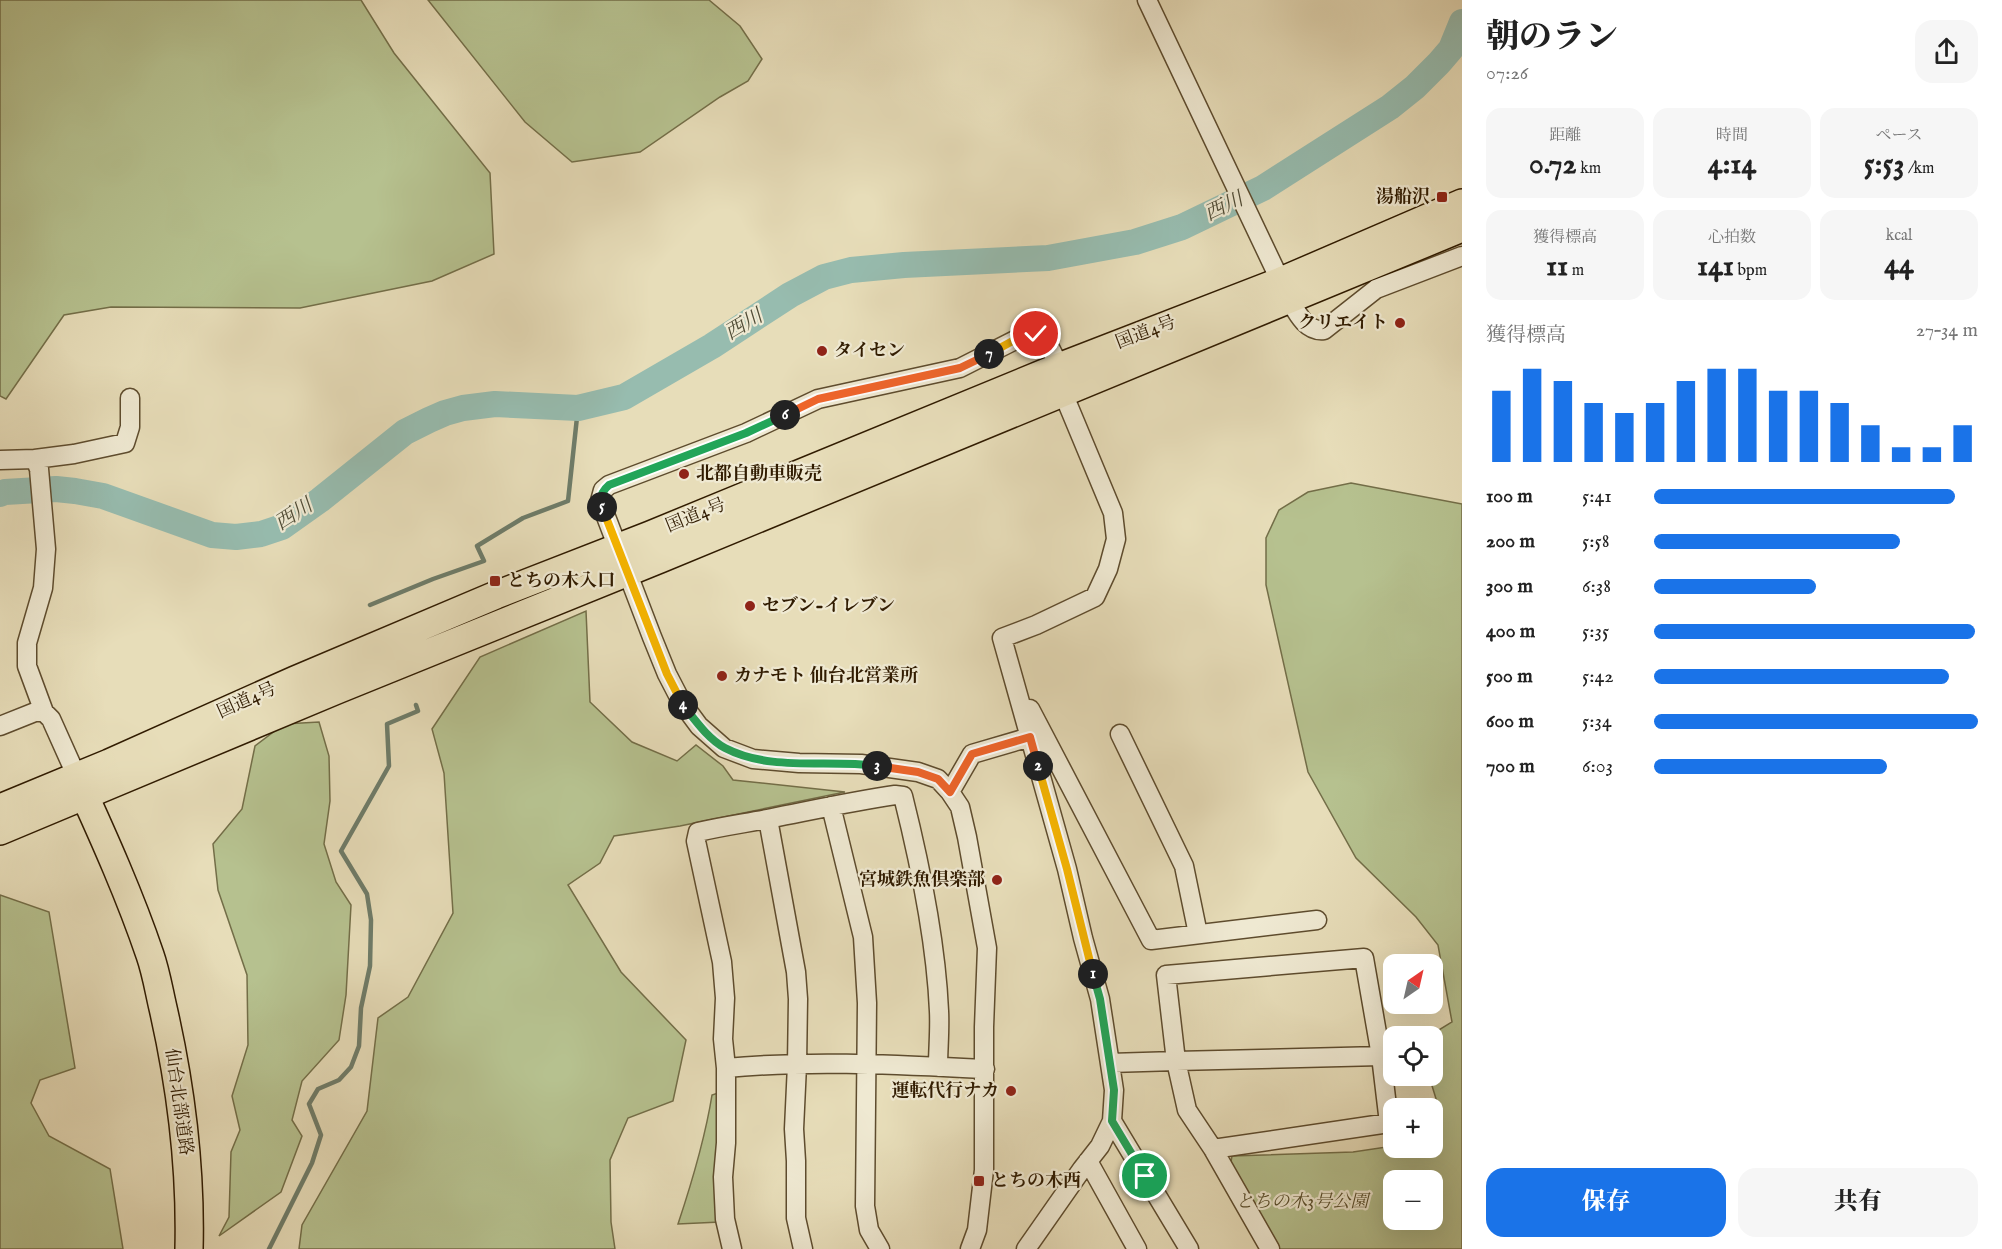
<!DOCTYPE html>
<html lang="ja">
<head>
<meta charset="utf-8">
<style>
  :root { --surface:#fff; --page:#f6f6f6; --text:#222; --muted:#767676; --accent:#1a73e8 }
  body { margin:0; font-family:"IM FELL English","Noto Serif JP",serif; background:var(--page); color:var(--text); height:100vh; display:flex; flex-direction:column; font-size:22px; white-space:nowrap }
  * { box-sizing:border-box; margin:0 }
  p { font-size:20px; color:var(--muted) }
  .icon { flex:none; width:33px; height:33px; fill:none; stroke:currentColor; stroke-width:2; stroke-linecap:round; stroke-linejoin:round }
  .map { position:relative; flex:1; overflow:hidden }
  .details { display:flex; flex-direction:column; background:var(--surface); width:540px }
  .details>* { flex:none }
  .needle { width:39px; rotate:34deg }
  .buttons { position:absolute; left:1383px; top:954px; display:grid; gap:12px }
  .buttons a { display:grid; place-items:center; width:60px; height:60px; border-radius:12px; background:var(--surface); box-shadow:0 6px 24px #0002; font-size:30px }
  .pin { position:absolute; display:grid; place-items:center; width:51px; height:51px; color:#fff; margin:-26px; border:3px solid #fff; border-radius:50%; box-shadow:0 2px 6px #0007 }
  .km { position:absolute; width:30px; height:30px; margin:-15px; border-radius:50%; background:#222; color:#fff; font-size:16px; line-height:30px; text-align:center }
  .round { display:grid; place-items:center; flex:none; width:63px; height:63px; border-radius:18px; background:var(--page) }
  .overview { display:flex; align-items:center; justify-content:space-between; height:102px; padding:0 24px }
  h1 { font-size:33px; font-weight:800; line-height:45px }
  .stats { display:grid; grid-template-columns:repeat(3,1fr); gap:9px; height:102px; padding:6px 24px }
  .stats div { display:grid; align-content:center; border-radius:15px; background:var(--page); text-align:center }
  .stats b { font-size:30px; font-weight:800 }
  .stats small { font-size:16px; font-weight:400 }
  .stats p { font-size:16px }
  .chart { height:168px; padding:12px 24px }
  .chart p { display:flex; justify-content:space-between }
  .chart svg { width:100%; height:108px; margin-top:6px; stroke:var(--accent); stroke-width:6 }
  .action { display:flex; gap:12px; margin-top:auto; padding:12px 24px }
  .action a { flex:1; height:69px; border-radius:18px; background:var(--accent); color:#fff; font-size:24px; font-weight:800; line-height:69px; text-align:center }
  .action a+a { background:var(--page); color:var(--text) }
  ul { padding:0 24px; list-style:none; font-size:20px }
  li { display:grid; grid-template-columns:96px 72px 1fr; align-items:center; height:45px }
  li i { height:15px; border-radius:8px; background:var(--accent) }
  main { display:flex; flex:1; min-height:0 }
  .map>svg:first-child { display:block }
</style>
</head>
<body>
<main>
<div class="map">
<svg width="1462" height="1249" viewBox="0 0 1462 1249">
  <rect width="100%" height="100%" fill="#e7ddb9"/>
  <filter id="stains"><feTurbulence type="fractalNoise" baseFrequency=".00333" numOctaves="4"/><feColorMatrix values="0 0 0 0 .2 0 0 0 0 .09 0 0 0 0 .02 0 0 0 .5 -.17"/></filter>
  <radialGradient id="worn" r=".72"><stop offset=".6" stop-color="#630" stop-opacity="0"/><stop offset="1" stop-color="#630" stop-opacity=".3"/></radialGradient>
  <path fill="#b6c18f" stroke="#736e48" stroke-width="1.5" fill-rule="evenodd" d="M0,0H361L394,53L490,173L494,254L432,281L300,308L111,307L64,315L6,399L0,396Z
    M428,0H709L740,26L762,59L748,81L720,97L640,152L572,162L525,122Z
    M1351,483L1462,504V1249H1276L1230,1168L1232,1156L1353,1152L1393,1146L1394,1148H1432L1433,1111L1437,1102L1429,1076H1432V1036H1429L1452,1022L1438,945L1416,917L1356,858L1308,772L1266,585V538L1279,510L1308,492ZM1394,1180H1432V1220H1394Z
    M586,611L590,702L632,742L677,761L696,745L723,766L733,780L845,792L680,826L614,836L600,863L568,885L621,972L686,1040L673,1101L628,1118L610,1160L611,1222L615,1249H299L302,1225L367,1111L378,1018L408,997L453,913L444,773L432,729L480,657Z
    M319,722L329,756L330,801L324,844L336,882L351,905L346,995L339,1040L302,1081L292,1120L302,1136L281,1192L219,1236L229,1217L231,1152L240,1130L232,1096L248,1045L247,975L218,890L213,844L242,809L255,746L284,724Z
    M0,895L49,912L75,1068L40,1080L31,1103L49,1136L110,1169L123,1249H0Z
    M718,1093L720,1222L678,1224C692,1182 705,1139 712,1095Z"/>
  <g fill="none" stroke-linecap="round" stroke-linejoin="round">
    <path stroke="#6e7c69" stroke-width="4.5" d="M370,605L433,579L484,561L477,546L523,518L568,501L578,408
      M269,1249L312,1163L321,1135L309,1104L318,1089L339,1080L351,1067L359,1046L361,1008L370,966L371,920L367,894L341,851L389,766L387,724L418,711L416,705"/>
    <path stroke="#97bcaf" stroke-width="26" d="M0,494L5,492L56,489L75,491L103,496L212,535L236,537L261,534L282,527L320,500L405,432L429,420L445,413L463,408L495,404L578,408L624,397L712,346L790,295L824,277L851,270L904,265L1048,258L1135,242L1182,227L1263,188L1390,107L1415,87L1439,63L1451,49L1462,22"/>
    <defs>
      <path id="minor" d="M1147,0L1289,299C1297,313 1306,332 1324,330L1376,289L1462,256
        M35,459L74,454L125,443L130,427V398
        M0,460L35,459L39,469L46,549L43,588L27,643V666L44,712
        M1030,709L1151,940L1317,920
        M0,726L35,712H44L51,719L77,777
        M1120,734L1184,866L1198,934
        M950,792L972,754L1030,737
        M831,806L863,937L867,1003L865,1206L869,1230L880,1249
        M768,819L796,972L798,999L797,1065L794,1129L796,1161V1218L803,1249
        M1110,1063L1176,1061L1166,975L1364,958L1381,1056L1389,1123L1213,1149
        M726,1068C811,1060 899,1065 985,1069
        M1112,1121L1189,1249
        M1088,1161L1137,1249
        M732,1249L725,1219L723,1177L726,1143V1068L723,1039L725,998L722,962L696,841L698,832C723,826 747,823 772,818C813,810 854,801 895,795L903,796C920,864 936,941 939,1011C940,1030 938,1049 938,1067
        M970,1249L977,1230L984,1170V1027L987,948L967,837L960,807L950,792L938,779L918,772L861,764L799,763L753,759L724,748L699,726L682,703L667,674L652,637L600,501L603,490L609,485L746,433L818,399L960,368L1027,334C1047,334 1052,351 1059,367
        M1026,1249L1082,1169L1100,1146L1112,1121L1114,1090L1100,999L1083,938L1067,869L1002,638L1036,625L1095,597L1108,569L1116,539L1113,513L1063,393
        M1270,1249L1213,1149L1187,1110L1176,1061L1381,1056"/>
      <path id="highway" d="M78,781C104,838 130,896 150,955C156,972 159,991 163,1008C181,1087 191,1168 189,1249
        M0,808L109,763L295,680L496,595L650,535L1059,367L1281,281L1462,203
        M0,831L337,690L660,559L1462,228"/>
    </defs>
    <use href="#minor" stroke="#5e4c2e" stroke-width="21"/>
    <use href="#highway" stroke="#301b00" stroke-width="30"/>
    <use href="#minor" stroke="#efe9d2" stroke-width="18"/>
    <use href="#highway" stroke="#e7ddb9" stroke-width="27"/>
  </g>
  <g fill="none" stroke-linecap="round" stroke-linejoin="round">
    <defs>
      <path id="split-1" d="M1093,974L1100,999L1114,1090L1112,1121L1145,1176"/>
      <path id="split-2" d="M1038,766L1067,869L1093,974"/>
      <path id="split-3" d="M877,766L918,772L938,779L950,792L972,754L1030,737L1038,766"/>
      <path id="split-4" d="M683,705C695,720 708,739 725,748C771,772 828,759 877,766"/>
      <path id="split-5" d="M602,507L667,674L683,705"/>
      <path id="split-6" d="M602,507C599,498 602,491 609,485L746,433L785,415"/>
      <path id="split-7" d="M785,415L818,399L960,368L989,354"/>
      <path id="split-8" d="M989,354L1027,333L1036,334"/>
    </defs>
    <use href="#split-1" stroke="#fff" stroke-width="12"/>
    <use href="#split-2" stroke="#fff" stroke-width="12"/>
    <use href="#split-3" stroke="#fff" stroke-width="12"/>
    <use href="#split-4" stroke="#fff" stroke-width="12"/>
    <use href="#split-5" stroke="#fff" stroke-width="12"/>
    <use href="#split-6" stroke="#fff" stroke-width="12"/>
    <use href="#split-7" stroke="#fff" stroke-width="12"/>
    <use href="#split-8" stroke="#fff" stroke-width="12"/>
    <use href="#split-1" stroke="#22a559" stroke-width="8"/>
    <use href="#split-2" stroke="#f5b400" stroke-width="8"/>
    <use href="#split-3" stroke="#f0652b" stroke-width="8"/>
    <use href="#split-4" stroke="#22a559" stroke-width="8"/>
    <use href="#split-5" stroke="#f5b400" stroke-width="8"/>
    <use href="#split-6" stroke="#22a559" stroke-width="8"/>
    <use href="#split-7" stroke="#f0652b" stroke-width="8"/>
    <use href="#split-8" stroke="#f5b400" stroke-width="8"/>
  </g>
  <g fill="#8f2418" stroke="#efe9d2" stroke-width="2">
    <rect x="1436" y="191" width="12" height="12" rx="3"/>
    <circle cx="1400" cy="323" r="6"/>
    <circle cx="822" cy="351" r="6"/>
    <circle cx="684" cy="474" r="6"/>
    <rect x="489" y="575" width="12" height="12" rx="3"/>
    <circle cx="750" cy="606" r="6"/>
    <circle cx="722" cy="676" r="6"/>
    <circle cx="997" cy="880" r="6"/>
    <circle cx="1011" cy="1091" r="6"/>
    <rect x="973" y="1175" width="12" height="12" rx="3"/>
  </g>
  <g text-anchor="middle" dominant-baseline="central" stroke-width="4.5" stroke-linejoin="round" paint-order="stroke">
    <g font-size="18" font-weight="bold" fill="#301b00" stroke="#efe9d2" text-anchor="start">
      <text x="1430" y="197" text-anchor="end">湯船沢</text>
      <text x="1388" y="323" text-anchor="end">クリエイト</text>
      <text x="834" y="351">タイセン</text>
      <text x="696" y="474">北都自動車販売</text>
      <text x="507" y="581">とちの木入口</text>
      <text x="762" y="606">セブン-イレブン</text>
      <text x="734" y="676">カナモト 仙台北営業所</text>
      <text x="985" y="880" text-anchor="end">宮城鉄魚倶楽部</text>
      <text x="999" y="1091" text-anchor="end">運転代行ナカ</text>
      <text x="991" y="1181">とちの木西</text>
    </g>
    <g font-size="18" fill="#301b00" stroke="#efe9d2">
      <text transform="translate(1146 333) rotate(-21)">国道4号</text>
      <text transform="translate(696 516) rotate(-22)">国道4号</text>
      <text transform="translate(247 701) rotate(-24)">国道4号</text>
      <text transform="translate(178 1102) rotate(82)">仙台北部道路</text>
    </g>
    <g font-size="18" font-style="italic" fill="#584d2b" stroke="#efe9d2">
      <text x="1302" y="1202">とちの木3号公園</text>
    </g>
    <g font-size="20" font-style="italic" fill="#4f4b35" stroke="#efe9d2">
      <text transform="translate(1224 207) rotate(-26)">西川</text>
      <text transform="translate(744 325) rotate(-31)">西川</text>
      <text transform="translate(294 515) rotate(-33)">西川</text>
    </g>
  </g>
  <rect width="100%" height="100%" filter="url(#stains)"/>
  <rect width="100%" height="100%" fill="url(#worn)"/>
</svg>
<div class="buttons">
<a><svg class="needle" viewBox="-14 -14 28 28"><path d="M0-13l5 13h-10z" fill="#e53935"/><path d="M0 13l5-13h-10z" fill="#767676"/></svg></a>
<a><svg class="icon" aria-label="locate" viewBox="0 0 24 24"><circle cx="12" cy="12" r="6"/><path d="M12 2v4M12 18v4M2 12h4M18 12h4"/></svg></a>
<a>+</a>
<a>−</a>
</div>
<div class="pin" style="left:1145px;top:1176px;background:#1e9e55"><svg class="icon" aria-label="arrive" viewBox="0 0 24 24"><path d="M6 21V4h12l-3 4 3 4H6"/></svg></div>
<div class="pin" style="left:1036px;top:334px;background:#d93025"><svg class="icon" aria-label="check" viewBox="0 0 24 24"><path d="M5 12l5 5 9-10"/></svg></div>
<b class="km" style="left:1093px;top:974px">1</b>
<b class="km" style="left:1038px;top:766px">2</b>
<b class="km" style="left:877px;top:766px">3</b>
<b class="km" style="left:683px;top:705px">4</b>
<b class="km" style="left:602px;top:507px">5</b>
<b class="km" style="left:785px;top:415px">6</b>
<b class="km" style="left:989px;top:354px">7</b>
</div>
<section class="details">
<div class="overview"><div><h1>朝のラン</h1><p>07:26</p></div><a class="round"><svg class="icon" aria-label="share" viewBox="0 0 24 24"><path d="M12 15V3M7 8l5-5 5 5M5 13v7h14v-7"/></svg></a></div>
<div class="stats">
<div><p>距離</p><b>0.72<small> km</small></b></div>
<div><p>時間</p><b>4:14</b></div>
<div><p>ペース</p><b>5:53<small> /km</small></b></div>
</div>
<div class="stats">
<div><p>獲得標高</p><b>11<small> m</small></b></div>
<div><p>心拍数</p><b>141<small> bpm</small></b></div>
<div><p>kcal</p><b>44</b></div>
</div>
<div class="chart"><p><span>獲得標高</span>27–34 m</p>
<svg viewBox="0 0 160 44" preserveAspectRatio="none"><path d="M5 44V15M15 44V6M25 44V11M35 44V20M45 44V24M55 44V20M65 44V11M75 44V6M85 44V6M95 44V15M105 44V15M115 44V20M125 44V29M135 44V38M145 44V38M155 44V29"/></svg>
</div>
<ul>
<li><b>100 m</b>5:41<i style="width:93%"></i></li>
<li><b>200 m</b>5:58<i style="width:76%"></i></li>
<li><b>300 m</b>6:38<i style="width:50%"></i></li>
<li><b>400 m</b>5:35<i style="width:99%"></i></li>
<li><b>500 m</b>5:42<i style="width:91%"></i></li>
<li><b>600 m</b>5:34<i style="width:100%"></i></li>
<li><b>700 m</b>6:03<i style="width:72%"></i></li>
</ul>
<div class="action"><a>保存</a><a>共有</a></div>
</section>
</main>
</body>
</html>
